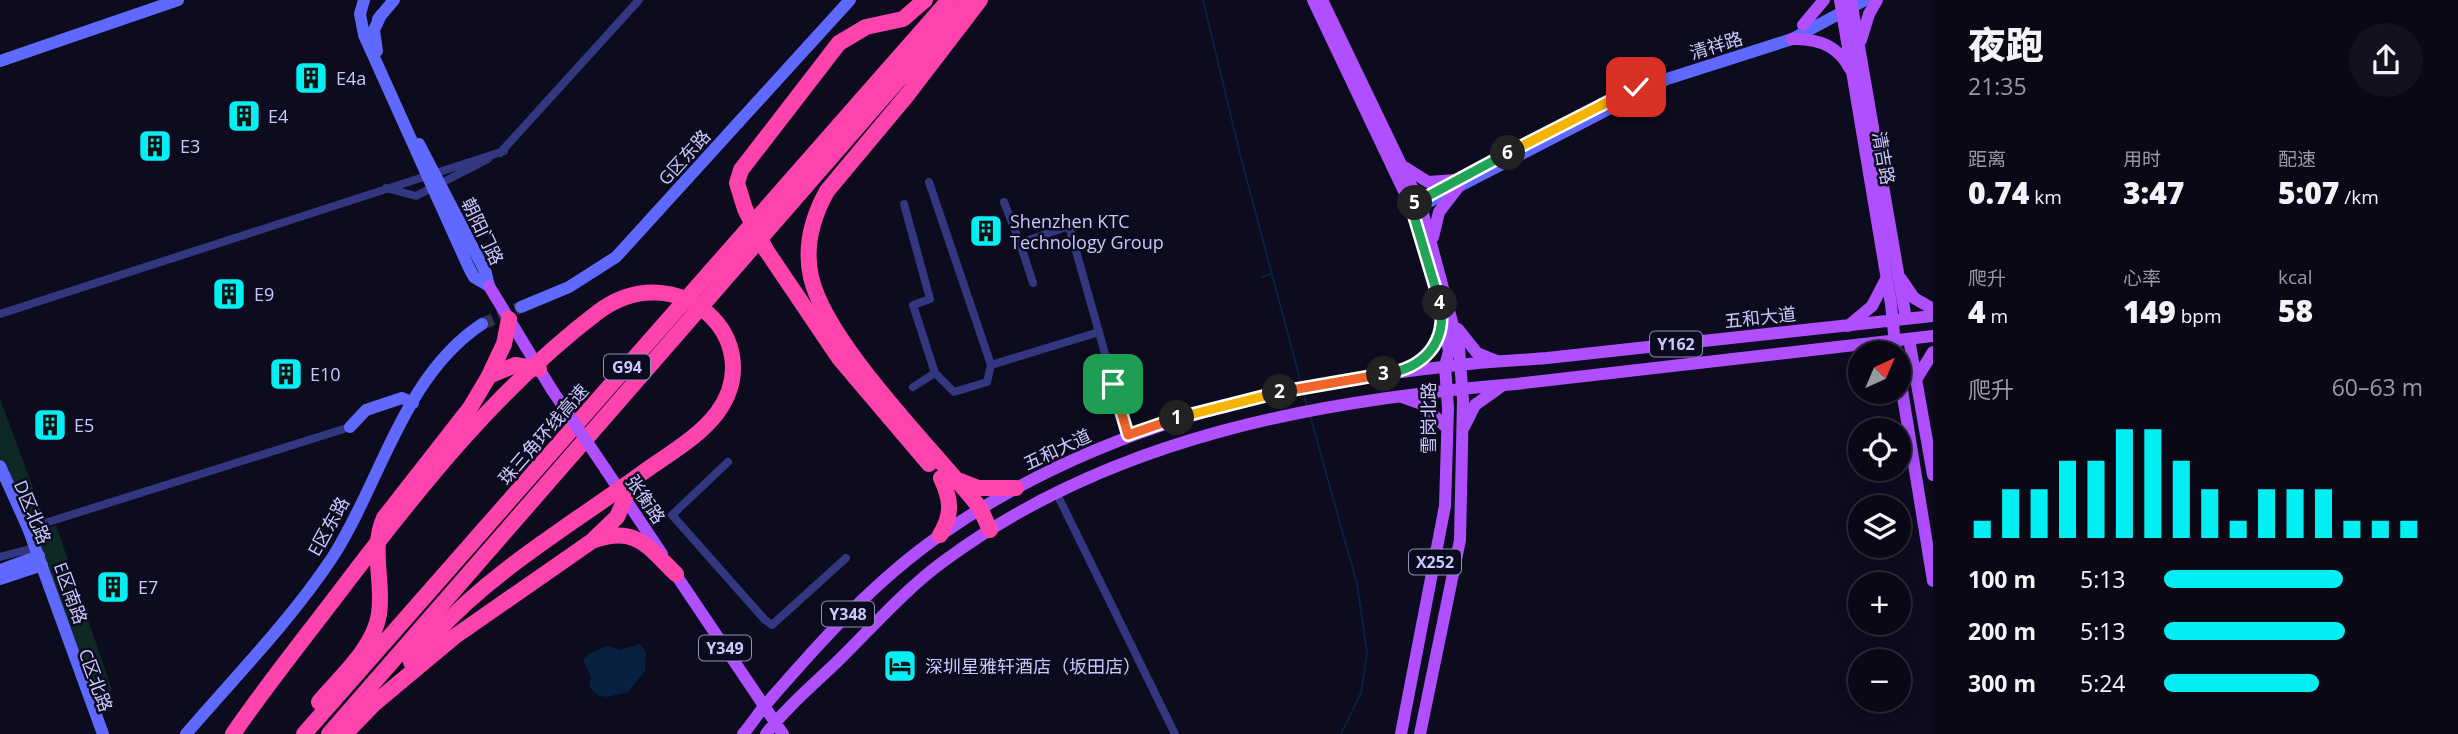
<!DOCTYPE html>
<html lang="zh">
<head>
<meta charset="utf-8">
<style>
  :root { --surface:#0a0816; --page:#13111f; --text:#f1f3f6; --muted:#999aa1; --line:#2a2935; --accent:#00eff3 }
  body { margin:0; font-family:"Open Sans","Noto Sans SC",sans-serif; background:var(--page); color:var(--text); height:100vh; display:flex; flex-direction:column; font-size:26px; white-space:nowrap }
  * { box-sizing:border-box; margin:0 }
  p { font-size:23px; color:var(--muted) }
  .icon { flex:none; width:38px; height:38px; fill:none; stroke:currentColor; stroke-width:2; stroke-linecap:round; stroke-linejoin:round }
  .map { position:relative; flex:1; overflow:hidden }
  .panel { display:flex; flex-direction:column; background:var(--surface); width:525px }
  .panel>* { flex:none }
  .needle { width:46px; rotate:44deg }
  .fabs { position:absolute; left:1848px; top:341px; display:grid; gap:14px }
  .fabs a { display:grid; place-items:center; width:63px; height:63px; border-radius:50%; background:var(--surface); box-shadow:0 4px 18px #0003,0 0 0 2px var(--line); font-size:35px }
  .pin { position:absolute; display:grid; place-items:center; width:60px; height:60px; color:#fff; margin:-30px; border-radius:14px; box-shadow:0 4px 10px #0006 }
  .km { position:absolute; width:35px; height:35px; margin:-18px; border-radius:50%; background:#222; color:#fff; font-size:19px; line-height:35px; text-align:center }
  .round { display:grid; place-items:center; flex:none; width:74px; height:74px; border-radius:37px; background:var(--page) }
  .summary { display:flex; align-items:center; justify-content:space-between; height:119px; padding:0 35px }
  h1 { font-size:38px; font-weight:800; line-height:52px }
  .metrics { display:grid; grid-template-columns:repeat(3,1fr); gap:10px; height:119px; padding:7px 35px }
  .metrics div { display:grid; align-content:center }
  .metrics b { font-size:30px; font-weight:800 }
  .metrics small { font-size:19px; font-weight:400 }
  .metrics p { font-size:19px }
  .chart { height:196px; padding:14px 35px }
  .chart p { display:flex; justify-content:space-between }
  .chart svg { width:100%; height:126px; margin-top:7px; stroke:var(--accent); stroke-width:6 }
  ul { padding:0 35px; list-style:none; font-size:23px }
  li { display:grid; grid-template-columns:112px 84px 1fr; align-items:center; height:52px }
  li i { height:18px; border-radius:9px; background:var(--accent) }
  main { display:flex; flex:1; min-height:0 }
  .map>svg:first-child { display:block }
</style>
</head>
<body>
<main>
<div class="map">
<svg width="1933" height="734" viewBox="0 0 1933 734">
  <rect width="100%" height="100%" fill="#0d0b1e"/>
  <path fill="#0e2925" d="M0,399L42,512L26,518L0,461Z
    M56,525L112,690L92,697L36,533Z"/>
  <path fill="#082140" d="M640,644L646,652L645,671L628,692L607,697L598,695L589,687L591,677L583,660L589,654L607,646L620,650Z"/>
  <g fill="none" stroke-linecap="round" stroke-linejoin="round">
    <path stroke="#082140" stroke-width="2" d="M1203,0L1241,158L1301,383
      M1262,277L1271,274
      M1304,395L1307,406
      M1310,415L1357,584L1367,653L1361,693L1341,734"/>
    <path stroke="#33314b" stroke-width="12" stroke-dasharray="12 6" stroke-linecap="butt" d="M482,324L521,307"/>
    <path stroke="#333780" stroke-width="8" d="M500,153L639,0
      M929,182L991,365L1099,332
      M386,188L416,196L488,159
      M1004,202L1020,243
      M904,204L930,299L913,305L935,373
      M1033,283L1020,243L1069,226L1128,435
      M0,314L504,151
      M913,387L935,373L954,392L987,382L991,365
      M728,462L672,515L765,620L772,625L846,558
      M1056,492L1175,734
      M26,529L350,427
      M0,557L30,549"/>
    <path stroke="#5f68ff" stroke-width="12" d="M364,0L360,14L364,35L469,268L474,277L489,286
      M378,19L394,0
      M377,51L374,30L381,15
      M0,61L178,0
      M419,144L486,273L489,286
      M1411,206H1421L1667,79L1792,39L1865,0
      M521,307L569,287L616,257L850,0
      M350,427L366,410L402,398L413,403
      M0,466L28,528L103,734
      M0,570L39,556
      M0,579L42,565
      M186,734C235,677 290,621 332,558C381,482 403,376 482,324"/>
    <path stroke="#af4fff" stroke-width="12" d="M1313,0L1411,206L1432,273L1449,351L1445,366L1448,408L1445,506L1401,734
      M1322,0L1421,206L1459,348L1463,400L1460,540L1420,734
      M1840,0L1891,304L1896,354
      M1851,0L1906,319
      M1803,25L1824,0
      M1792,39C1817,38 1839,46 1850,69
      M1861,40L1869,14L1877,0
      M1406,168L1428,182L1456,180
      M1433,237L1439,212L1459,186
      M1901,279L1914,298L1933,309
      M489,286L552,390
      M1848,326L1872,306L1886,279
      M1458,329L1477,353L1497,361
      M1909,339L1933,475
      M1406,370L1430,352L1443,326
      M1899,372L1933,581
      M1917,378L1933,352
      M1402,397L1422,404L1447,428
      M1464,427L1475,405L1503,385
      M606,470L662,554
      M672,569L783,734
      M743,734C752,724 758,713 767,703C820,642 875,580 942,534C1091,430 1264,387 1442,367C1477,362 1512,361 1547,358C1675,344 1804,331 1933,316
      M766,734C788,705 818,681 844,655C876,623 907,588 944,561C1110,438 1315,400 1516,384L1933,336"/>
    <path stroke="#ff43ad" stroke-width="16" d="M980,0L908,94L827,191C812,218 804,246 811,277C826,344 936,452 980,508L990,530
      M745,209L737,183L741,170L839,43L866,27L903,19L925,0
      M766,250L839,358L929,464
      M489,376L504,344L509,319
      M960,481L978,488H1016
      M940,535C953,514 951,499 941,478
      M594,539L617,517L625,499
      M411,662L436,633
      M319,702C340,677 374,648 379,614C384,582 370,549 384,518L470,408L489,376L515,365L539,369
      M304,734L949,0
      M329,734L968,0
      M345,734L375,703L454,637L592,541C636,525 647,546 676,574"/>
    <path stroke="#af4fff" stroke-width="12" d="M552,390L606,470"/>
    <path stroke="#ff43ad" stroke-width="16" d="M745,209L766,250
      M233,734C268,683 307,635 344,586C420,486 497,389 598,312C677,253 771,340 717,413C699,437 669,454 645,471C574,523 496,568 436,633"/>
  </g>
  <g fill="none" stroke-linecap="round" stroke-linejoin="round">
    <defs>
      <path id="split-1" d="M1113,384L1128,435L1177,418"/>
      <path id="split-2" d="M1177,418L1280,392"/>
      <path id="split-3" d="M1280,392L1384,374"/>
      <path id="split-4" d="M1384,374C1423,369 1448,343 1440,303"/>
      <path id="split-5" d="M1415,203L1411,206L1440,303"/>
      <path id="split-6" d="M1415,203L1508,153"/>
      <path id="split-7" d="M1508,153L1602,105"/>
      <path id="split-8" d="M1602,105L1636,87"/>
    </defs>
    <use href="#split-1" stroke="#fff" stroke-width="14"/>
    <use href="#split-2" stroke="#fff" stroke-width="14"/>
    <use href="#split-3" stroke="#fff" stroke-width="14"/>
    <use href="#split-4" stroke="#fff" stroke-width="14"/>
    <use href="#split-5" stroke="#fff" stroke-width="14"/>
    <use href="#split-6" stroke="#fff" stroke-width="14"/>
    <use href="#split-7" stroke="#fff" stroke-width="14"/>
    <use href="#split-8" stroke="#fff" stroke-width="14"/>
    <use href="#split-1" stroke="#f0652b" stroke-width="9"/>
    <use href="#split-2" stroke="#f5b400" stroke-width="9"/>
    <use href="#split-3" stroke="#f0652b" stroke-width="9"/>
    <use href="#split-4" stroke="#22a559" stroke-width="9"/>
    <use href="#split-5" stroke="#22a559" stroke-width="9"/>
    <use href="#split-6" stroke="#22a559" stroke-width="9"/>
    <use href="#split-7" stroke="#f5b400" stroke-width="9"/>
    <use href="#split-8" stroke="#f5b400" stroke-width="9"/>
  </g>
  <defs>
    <symbol id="building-square" viewBox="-11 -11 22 22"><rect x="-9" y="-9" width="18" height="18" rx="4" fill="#00eff3" stroke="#0d0b1e"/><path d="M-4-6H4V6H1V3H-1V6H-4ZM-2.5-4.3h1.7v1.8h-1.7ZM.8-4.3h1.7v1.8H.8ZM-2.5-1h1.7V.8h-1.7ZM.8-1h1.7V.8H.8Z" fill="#111"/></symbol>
    <symbol id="hotel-square" viewBox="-11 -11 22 22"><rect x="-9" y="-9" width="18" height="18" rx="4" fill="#00eff3" stroke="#0d0b1e"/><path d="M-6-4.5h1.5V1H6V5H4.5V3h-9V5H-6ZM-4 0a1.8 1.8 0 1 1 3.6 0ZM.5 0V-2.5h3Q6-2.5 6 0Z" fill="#111"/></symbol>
  </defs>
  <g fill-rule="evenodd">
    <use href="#building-square" x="292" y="59" width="38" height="38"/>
    <use href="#building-square" x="225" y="97" width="38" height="38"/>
    <use href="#building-square" x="136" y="127" width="38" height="38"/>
    <use href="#building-square" x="967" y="212" width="38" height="38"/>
    <use href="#building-square" x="210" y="275" width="38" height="38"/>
    <use href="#building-square" x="267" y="355" width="38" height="38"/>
    <use href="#building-square" x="31" y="406" width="38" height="38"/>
    <use href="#building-square" x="94" y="568" width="38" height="38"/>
    <use href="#hotel-square" x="881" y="647" width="38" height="38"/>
  </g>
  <g text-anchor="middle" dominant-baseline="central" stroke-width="5" stroke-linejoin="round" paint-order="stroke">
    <g fill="#0d0b1e" stroke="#918fbc" stroke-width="2">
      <rect x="1650" y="331.5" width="52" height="25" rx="5"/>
      <rect x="604" y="354.5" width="46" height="25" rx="5"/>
      <rect x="1409" y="549.5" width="52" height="25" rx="5"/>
      <rect x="822" y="601.5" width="52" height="25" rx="5"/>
      <rect x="699" y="635.5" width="52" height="25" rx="5"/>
    </g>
    <g font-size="16" font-weight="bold" fill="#cac8ff">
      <text x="1676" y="344">Y162</text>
      <text x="627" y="367">G94</text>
      <text x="1435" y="562">X252</text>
      <text x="848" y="614">Y348</text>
      <text x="725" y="648">Y349</text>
    </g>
    <g font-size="18" fill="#cac8ff" stroke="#0d0b1e">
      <text transform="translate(1716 45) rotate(-17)">清祥路</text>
      <text transform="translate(684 157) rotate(-48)">G区东路</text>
      <text transform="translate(1884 158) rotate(80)">清吉路</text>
      <text transform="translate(483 231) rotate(64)">朝阳门路</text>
      <text transform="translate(1760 317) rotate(-6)">五和大道</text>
      <text transform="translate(1428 418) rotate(-90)">雪岗北路</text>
      <text transform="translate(543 434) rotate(-49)">珠三角环线高速</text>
      <text transform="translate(1057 449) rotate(-25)">五和大道</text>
      <text transform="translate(646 499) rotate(56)">张衡路</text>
      <text transform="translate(33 512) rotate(67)">D区北路</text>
      <text transform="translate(328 526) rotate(-61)">E区东路</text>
      <text transform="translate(71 593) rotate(70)">E区南路</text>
      <text transform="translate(96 680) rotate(70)">C区北路</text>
    </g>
    <g font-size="18" fill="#cac8ff" stroke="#0d0b1e" text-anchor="start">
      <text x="336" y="78">E4a</text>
      <text x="268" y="116">E4</text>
      <text x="180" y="146">E3</text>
      <text x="1010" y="221">Shenzhen KTC<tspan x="1010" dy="21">Technology Group</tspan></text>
      <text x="254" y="294">E9</text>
      <text x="310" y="374">E10</text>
      <text x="74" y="425">E5</text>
      <text x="138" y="587">E7</text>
      <text x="925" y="666">深圳星雅轩酒店（坂田店）</text>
    </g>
  </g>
</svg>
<div class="fabs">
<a><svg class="needle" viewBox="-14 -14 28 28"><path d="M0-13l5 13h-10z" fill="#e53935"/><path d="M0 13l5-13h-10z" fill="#999aa1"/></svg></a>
<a><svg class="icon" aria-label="locate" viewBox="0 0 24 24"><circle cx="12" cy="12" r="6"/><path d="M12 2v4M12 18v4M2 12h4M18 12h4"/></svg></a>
<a><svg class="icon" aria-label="layers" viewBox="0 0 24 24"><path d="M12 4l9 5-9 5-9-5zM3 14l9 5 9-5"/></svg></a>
<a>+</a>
<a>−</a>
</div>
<div class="pin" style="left:1113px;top:384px;background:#1e9e55"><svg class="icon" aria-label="arrive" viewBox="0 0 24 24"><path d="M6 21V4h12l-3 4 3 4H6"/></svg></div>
<div class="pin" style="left:1636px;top:87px;background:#d93025"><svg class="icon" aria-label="check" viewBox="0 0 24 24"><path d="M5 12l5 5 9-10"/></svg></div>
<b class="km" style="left:1177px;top:418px">1</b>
<b class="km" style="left:1280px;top:392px">2</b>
<b class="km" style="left:1384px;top:374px">3</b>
<b class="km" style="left:1440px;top:303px">4</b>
<b class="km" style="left:1415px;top:203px">5</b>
<b class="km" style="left:1508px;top:153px">6</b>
</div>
<section class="panel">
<div class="summary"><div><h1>夜跑</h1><p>21:35</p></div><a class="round"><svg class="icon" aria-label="share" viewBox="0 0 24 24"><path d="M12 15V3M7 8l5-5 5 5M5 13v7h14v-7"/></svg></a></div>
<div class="metrics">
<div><p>距离</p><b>0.74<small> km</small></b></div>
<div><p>用时</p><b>3:47</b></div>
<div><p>配速</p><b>5:07<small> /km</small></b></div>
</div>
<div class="metrics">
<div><p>爬升</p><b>4<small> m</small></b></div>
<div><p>心率</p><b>149<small> bpm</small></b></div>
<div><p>kcal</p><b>58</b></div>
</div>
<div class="chart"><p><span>爬升</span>60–63 m</p>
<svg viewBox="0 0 160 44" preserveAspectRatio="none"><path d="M5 44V38M15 44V27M25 44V27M35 44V17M45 44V17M55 44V6M65 44V6M75 44V17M85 44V27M95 44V38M105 44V27M115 44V27M125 44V27M135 44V38M145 44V38M155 44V38"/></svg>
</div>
<ul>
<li><b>100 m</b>5:13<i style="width:69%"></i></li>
<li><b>200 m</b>5:13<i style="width:70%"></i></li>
<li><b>300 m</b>5:24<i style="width:60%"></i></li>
</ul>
</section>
</main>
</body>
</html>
